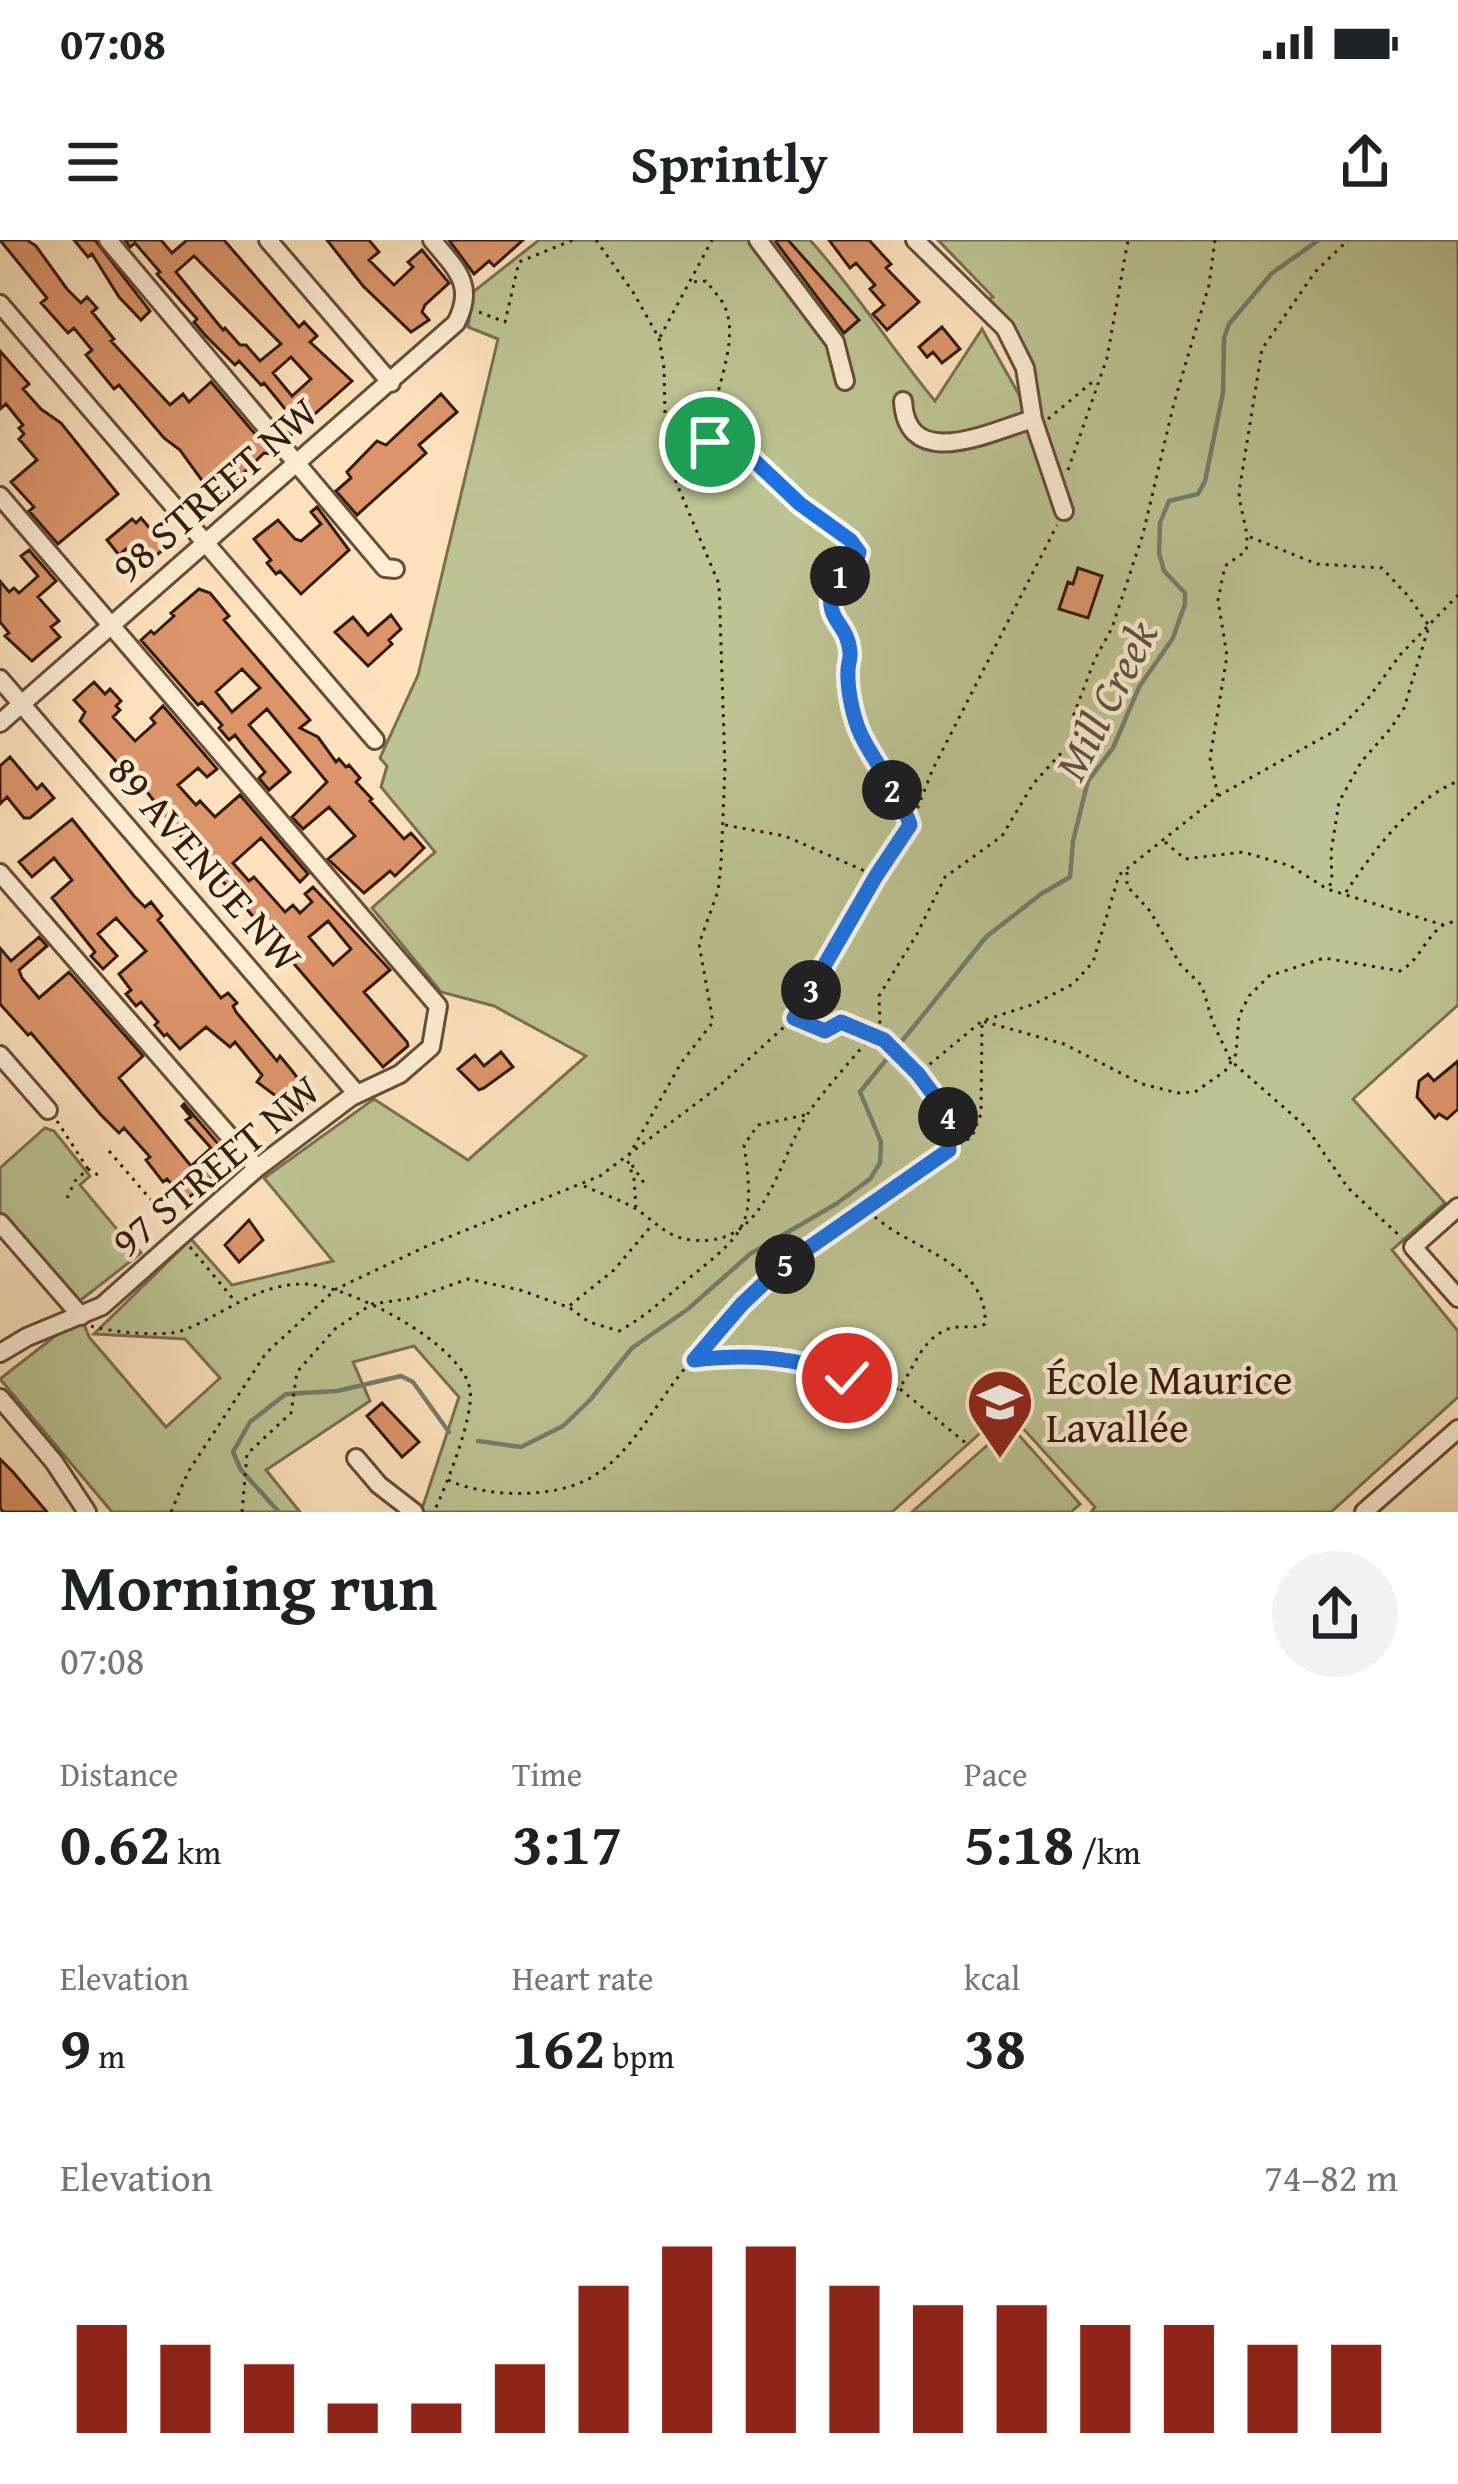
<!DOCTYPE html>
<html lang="en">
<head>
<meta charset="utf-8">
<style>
  :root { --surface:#fff; --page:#f2f2f2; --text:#202124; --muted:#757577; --accent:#8f2418 }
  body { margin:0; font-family:"Gentium Book Plus",serif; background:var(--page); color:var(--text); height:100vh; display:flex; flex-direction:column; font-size:45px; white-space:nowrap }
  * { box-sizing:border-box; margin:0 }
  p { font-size:39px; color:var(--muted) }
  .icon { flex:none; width:66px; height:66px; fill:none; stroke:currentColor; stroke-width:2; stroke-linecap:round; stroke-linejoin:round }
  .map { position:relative; height:1272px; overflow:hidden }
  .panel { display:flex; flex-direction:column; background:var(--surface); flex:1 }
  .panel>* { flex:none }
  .pin { position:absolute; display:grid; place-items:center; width:102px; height:102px; color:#fff; margin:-51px; border:6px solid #fff; border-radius:50%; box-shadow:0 3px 12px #0007 }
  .km { position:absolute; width:60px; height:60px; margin:-30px; border-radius:50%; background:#222; color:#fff; font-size:33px; line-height:60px; text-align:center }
  .round { display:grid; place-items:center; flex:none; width:126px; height:126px; border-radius:63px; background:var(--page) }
  .head { display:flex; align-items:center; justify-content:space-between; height:204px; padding:0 60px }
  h1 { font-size:66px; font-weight:700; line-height:90px }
  .stats { display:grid; grid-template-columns:repeat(3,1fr); gap:18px; height:204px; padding:12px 60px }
  .stats div { display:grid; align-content:center }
  .stats b { font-size:60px; font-weight:700 }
  .stats small { font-size:33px; font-weight:400 }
  .stats p { font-size:33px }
  .chart { height:336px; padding:24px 60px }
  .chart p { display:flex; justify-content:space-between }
  .chart svg { width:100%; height:216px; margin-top:12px; stroke:var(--accent); stroke-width:6 }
  .status { display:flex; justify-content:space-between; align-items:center; height:84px; padding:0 60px; background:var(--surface); direction:ltr }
  .status svg { height:33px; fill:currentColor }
  header { display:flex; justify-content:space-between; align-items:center; height:156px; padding:0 60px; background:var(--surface); font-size:54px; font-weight:700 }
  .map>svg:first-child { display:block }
</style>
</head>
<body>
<div class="status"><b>07:08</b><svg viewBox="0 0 49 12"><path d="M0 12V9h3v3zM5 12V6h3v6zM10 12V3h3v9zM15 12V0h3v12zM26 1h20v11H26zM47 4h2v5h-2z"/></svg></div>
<header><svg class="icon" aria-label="menu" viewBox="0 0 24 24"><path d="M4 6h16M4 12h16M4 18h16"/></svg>Sprintly<svg class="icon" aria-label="share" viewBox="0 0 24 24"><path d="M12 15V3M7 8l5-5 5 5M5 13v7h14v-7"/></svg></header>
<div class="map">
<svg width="1458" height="1272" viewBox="0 0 1458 1272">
  <rect width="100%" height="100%" fill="#fde2bd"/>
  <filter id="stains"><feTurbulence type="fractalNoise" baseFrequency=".00167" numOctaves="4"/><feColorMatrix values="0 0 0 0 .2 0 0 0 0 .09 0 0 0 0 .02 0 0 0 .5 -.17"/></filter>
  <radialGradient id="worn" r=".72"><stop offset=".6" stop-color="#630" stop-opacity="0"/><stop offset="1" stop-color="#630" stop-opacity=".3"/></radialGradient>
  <path fill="#bdc493" stroke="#797050" stroke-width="3" d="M539,0H810C856,51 891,108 935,161L982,89L1031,176L1025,128L983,63L993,57L938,0H1458V765L1353,859L1445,963L1392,1010L1458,1091V1157L1331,1272H1091L1095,1267L1006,1170L892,1272H421L459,1157L414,1106L353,1122L370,1161L266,1230L300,1272H112L0,1139L81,1076L89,1097L166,1187L220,1138L185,1099L94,1094L191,999L232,1045L333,1021L264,938L374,859L468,920L586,816L494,766L441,752L372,668L435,612L381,547L387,526L380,518L418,435L498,99L468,87L473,52Z
    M45,888L54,891L90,936L80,945L120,993L125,991L141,1013L77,1063L0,973V928Z
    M1010,1185L1080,1264L1071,1272H912Z"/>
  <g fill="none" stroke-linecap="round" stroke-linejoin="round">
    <path stroke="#757d6e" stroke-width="4.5" d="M898,806L986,697L1041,654L1070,637L1073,601L1088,541L1113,508L1139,447L1173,398L1185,364V353L1164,331L1159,313L1160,283L1169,261L1198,254L1205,241L1223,153L1224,98L1229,84L1272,33L1319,0
      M478,1201L521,1207L563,1186L590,1160L632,1108L688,1069L750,1014L836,964L870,939L880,923L881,902L860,852L890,815
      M279,1272L241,1230L233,1212L250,1182L286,1154L337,1151L401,1136L413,1142L449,1192"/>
  </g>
  <path fill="#dc956b" stroke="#351b0c" stroke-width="3" fill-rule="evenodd" d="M0,0H27L36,6L67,49L81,63L87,57L97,68L92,72L114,99L111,101L170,165L183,154L189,162L211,142L272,214L264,213L232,244L234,247L214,257L180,210L164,198L119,145L114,149L86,115L92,110L74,88L68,93L41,63L47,58Z
    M74,0H95L150,71L141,80L119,57L92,14L88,17Z
    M125,0H161L172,13L187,0H224L299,87L304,82L317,96L310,102L352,141L292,194L281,181L286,170L264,143L261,145L239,121L235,125L205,95L194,82L197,79L157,34L160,32L135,3L130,7ZM194,16L281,104L260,121L246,105H240L225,88L223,90L176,32ZM291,117L311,139L292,156L273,133Z
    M327,0H369L379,12L369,20L394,45L413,27L408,22L422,10L449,43L425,65L422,72L429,80L411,92L363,46Z
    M449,0H523L494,26L489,21L474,34Z
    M779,0H788L859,80L844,93L776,2Z
    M829,0H869L891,24L886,28L919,62L887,90L873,74L884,65L870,49L875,45L856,23L850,28Z
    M942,87L960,109L942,123L933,112L927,117L919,107Z
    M0,111L29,144L23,149L41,169L61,183L118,254L58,304L29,271L34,267L11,242L37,220L19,199L24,194L19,188L23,185L6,164L0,169Z
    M441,154L457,172L419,205L426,213L357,275L336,251L351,238L347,232L377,201L386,205Z
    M317,267L349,310L301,354L280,331L276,334L267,323L271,320L254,299L278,280L295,299L301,301L321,284L311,272Z
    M141,278L166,307L143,327L126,309L119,315L107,300L132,279L136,283Z
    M29,310L56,341L38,357L59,381L51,387L60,397L32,421L5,396L9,393L0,382V341L9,352L14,348L19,353L38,336L21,316Z
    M1078,328L1102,336L1088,378L1059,369L1068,342L1073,344Z
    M199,349L210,353L229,376L224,380L310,480L300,488L318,497L336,522L339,519L346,527L349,525L360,538L356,542L372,559L370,561L404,599L411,593L424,608L395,636L390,631L364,653L328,619L355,596L329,567L303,589L292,577L327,542L267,469L249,485L290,532L269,550L259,538L265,532L245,508L235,495L229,500L219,488L222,485L202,462L198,465L141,400L151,391L154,394L174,376L171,373ZM242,429L260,448L232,472L216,452Z
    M391,375L401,389L389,400L392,404L368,426L335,392L353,377L368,395Z
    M94,442L105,454L110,449L121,461L116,466L120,470L113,477L135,501L155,483L151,478L163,466L217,529L207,537L198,528L178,545L196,565L200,561L215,577L240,555L308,634L300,642L261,598L233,623L249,641L254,637L285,672L293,665L300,673L312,662L305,654L313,647L390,730L364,752L407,802L408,806L383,827L219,637L223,633L205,612L202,615L187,597L184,600L137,539L125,527L123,529L80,481L85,472L74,460ZM328,681L351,709L333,725L309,697Z
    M10,517L37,549L42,544L54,558L30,578H24L7,557L0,564V526Z
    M72,579L134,656L145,667L151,662L162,676L158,680L221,758L228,753L237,763L233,766L236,772L277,821L280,816L293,832L312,858L294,876L288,865L257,842L262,835L235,802L230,807L206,787L180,809L167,794L164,796L155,785L158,782L141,762L136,766L126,754L131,750L119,734L146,711L116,678L98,694L117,716L103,729L91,716L95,712L52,658L72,640L54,618L32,637L19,622Z
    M39,697L47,706L19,730L22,738L39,758L69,732L143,816L119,838L191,926L211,908L186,880L191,877L182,866L184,864L227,914L207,931L212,937L186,960L167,939L163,942L146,920L150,917L124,888L119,893L101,875L31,793L28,795L0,764V708L11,721Z
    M501,812L513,827L484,848L479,850L458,829L475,815L484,826Z
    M1458,821V869L1447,879L1439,874L1435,878L1417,857L1419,841L1428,834L1434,841Z
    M249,980L263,1000L239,1022L225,1005Z
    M382,1163L419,1202L402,1217L367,1176Z
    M0,1219L13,1232L47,1272H3L0,1268Z"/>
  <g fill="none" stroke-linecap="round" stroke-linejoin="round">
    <defs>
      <path id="minor" d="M108,0L385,328L395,329
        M268,0L391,143
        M758,0L835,102L845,141
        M915,0L1005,88L1025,128L1033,179L1064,271
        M0,64L375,500
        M903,161C907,234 992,191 1033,179
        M0,256L438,766L431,807L400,834L351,857L257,928L102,1066L27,1097L0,1113
        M0,439L357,854
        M0,483L456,83C476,45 456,29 432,0
        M0,633L257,928
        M0,815L48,870
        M1458,967L1413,1007L1458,1058
        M0,983L81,1076
        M0,1158L54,1222L87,1272
        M356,1218L379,1245L414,1272
        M1364,1272L1458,1189"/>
    </defs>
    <use href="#minor" stroke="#674d38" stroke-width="22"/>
    <path stroke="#351b0c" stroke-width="3" stroke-dasharray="3 6" stroke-linecap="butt" d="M596,0L633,52L659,98L664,128L666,218L719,344L725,528L721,624L718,651L699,704L713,782L681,823L627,919L634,939L636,967
      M479,72L505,82L519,22L573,0
      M660,97L712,0
      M1048,179L1096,139
      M715,217L742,209L800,264L850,300L859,312L856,322L833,342C823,384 847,379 850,411C851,419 849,423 848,430C847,449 853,477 861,494C875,526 900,552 910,584
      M666,218L715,217C699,169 745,109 724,65C720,57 711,48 706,41L690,42
      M1068,230L1107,118L1128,0
      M1250,297L1317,324L1382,328L1409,357L1429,386L1404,468L1391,488L1361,522L1339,562L1331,612L1332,642L1327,649
      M1218,556L1210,518L1227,416L1218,360L1225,326L1246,311C1250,291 1240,273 1239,252L1262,109L1315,32L1348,0
      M725,585L785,596L874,635
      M1165,602L1185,619L1243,612L1291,626L1327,649L1443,685L1458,680
      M1127,632V646L1150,671L1180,724L1202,746L1213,783L1231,821L1306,887L1348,948L1402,998
      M1346,652C1375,609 1409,562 1458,541
      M796,779L825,791L841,782L884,800L918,834
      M57,881L88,929
      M951,909L972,897L981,874L982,781L1064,804L1142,844L1178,853L1195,852L1225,831L1236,814L1239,776L1249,756L1269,736L1324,718L1400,731C1419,721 1425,698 1443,685
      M109,911L169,981
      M632,925L644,943
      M584,946C601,954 620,959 636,969C655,981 667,998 692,1000C767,1009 777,919 809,872C830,842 857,815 880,785L879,756L917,694L945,637L1002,596L1033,544L1072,501L1074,474L1095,419L1112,388L1143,294L1174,163L1209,45L1215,0
      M67,958L75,941L88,929L103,938
      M190,1007L234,1060
      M570,1068L589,1082L619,1091C645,1077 664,1059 687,1040C747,991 756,986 744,905L758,885L805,875
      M91,1086C109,1092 164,1097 181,1091C222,1076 253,1046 299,1044C343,1041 464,1104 470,1150C474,1177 446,1246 434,1272
      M696,1120L735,1116L814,1124L883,1154L899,1148C915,1128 920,1100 948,1089C961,1084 974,1090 985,1084C988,1017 900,1009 866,968
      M900,1149L967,1204
      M448,1240C487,1258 555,1259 592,1237C625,1217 643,1185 665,1155C687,1123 716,1091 742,1063C802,1000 880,961 949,910L948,874L918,834L982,781L1034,764L1073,744L1093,722L1119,635L1218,556L1340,488L1367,460L1400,415L1458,355
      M171,1272L188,1232L266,1113L336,1049L429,1005L600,936L718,847L794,778L876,636L911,585L932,531L1057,285
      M242,1272L247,1214L291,1173L297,1132L335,1089L372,1064L414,1058L468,1039L520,1050L568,1067L614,1030L652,985"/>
    <use href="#minor" stroke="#feecd4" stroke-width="16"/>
  </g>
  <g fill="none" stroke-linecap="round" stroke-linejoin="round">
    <defs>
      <path id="route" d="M710,202L715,217L742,209L800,264L850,300L859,312L856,322L833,342C823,384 847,379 850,412C851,419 848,423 848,430C847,449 853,478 861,495C876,526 900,552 910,585L876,636L794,778L825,791L841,782L884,800L918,834L948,874L949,910L780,1028L742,1064L694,1120C748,1114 797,1116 847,1138"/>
    </defs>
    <use href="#route" stroke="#fff" stroke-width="24"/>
    <use href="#route" stroke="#1a73e8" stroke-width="15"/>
  </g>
  <defs>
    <symbol id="school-pin" viewBox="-11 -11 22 30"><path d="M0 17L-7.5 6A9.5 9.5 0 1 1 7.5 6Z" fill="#8f2418" stroke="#feecd4"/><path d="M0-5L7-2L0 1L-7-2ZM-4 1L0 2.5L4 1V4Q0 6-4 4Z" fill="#fff"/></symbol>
  </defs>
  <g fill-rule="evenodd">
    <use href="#school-pin" x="962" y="1124" width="76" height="104"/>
  </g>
  <g text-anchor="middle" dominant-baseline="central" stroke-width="9" stroke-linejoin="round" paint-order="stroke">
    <g font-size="42" fill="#351b0c" stroke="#feecd4">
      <text transform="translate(214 249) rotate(-41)">98 STREET NW</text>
      <text transform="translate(206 623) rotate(49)">89 AVENUE NW</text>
      <text transform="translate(215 925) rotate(-40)">97 STREET NW</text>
    </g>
    <g font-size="42" fill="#351b0c" stroke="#feecd4" text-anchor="start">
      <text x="1046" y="1138">École Maurice<tspan x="1046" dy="48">Lavallée</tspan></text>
    </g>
    <g font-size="45" font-style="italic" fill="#5a5445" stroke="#feecd4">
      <text transform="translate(1105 460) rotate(-63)">Mill Creek</text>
    </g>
  </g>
  <rect width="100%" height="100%" filter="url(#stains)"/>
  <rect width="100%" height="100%" fill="url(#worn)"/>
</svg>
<div class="pin" style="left:710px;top:202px;background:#1e9e55"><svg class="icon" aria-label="arrive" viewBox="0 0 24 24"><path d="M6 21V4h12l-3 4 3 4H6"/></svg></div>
<div class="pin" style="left:847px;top:1138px;background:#d93025"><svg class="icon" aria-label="check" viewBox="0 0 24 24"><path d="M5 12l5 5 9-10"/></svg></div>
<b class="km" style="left:840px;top:336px">1</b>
<b class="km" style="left:892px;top:550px">2</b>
<b class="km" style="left:811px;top:750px">3</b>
<b class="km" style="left:948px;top:877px">4</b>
<b class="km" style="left:785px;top:1024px">5</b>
</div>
<section class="panel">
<div class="head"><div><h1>Morning run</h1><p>07:08</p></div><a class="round"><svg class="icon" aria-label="share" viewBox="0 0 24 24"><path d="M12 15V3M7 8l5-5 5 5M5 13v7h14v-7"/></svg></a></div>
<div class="stats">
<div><p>Distance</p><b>0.62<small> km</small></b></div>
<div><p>Time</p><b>3:17</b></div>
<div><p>Pace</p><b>5:18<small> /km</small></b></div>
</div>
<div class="stats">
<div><p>Elevation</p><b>9<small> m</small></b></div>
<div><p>Heart rate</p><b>162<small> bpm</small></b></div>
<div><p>kcal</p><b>38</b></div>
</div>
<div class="chart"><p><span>Elevation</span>74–82 m</p>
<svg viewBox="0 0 160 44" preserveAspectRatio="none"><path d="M5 44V22M15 44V26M25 44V30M35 44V38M45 44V38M55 44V30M65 44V14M75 44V6M85 44V6M95 44V14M105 44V18M115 44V18M125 44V22M135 44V22M145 44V26M155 44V26"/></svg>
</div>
</section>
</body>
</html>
